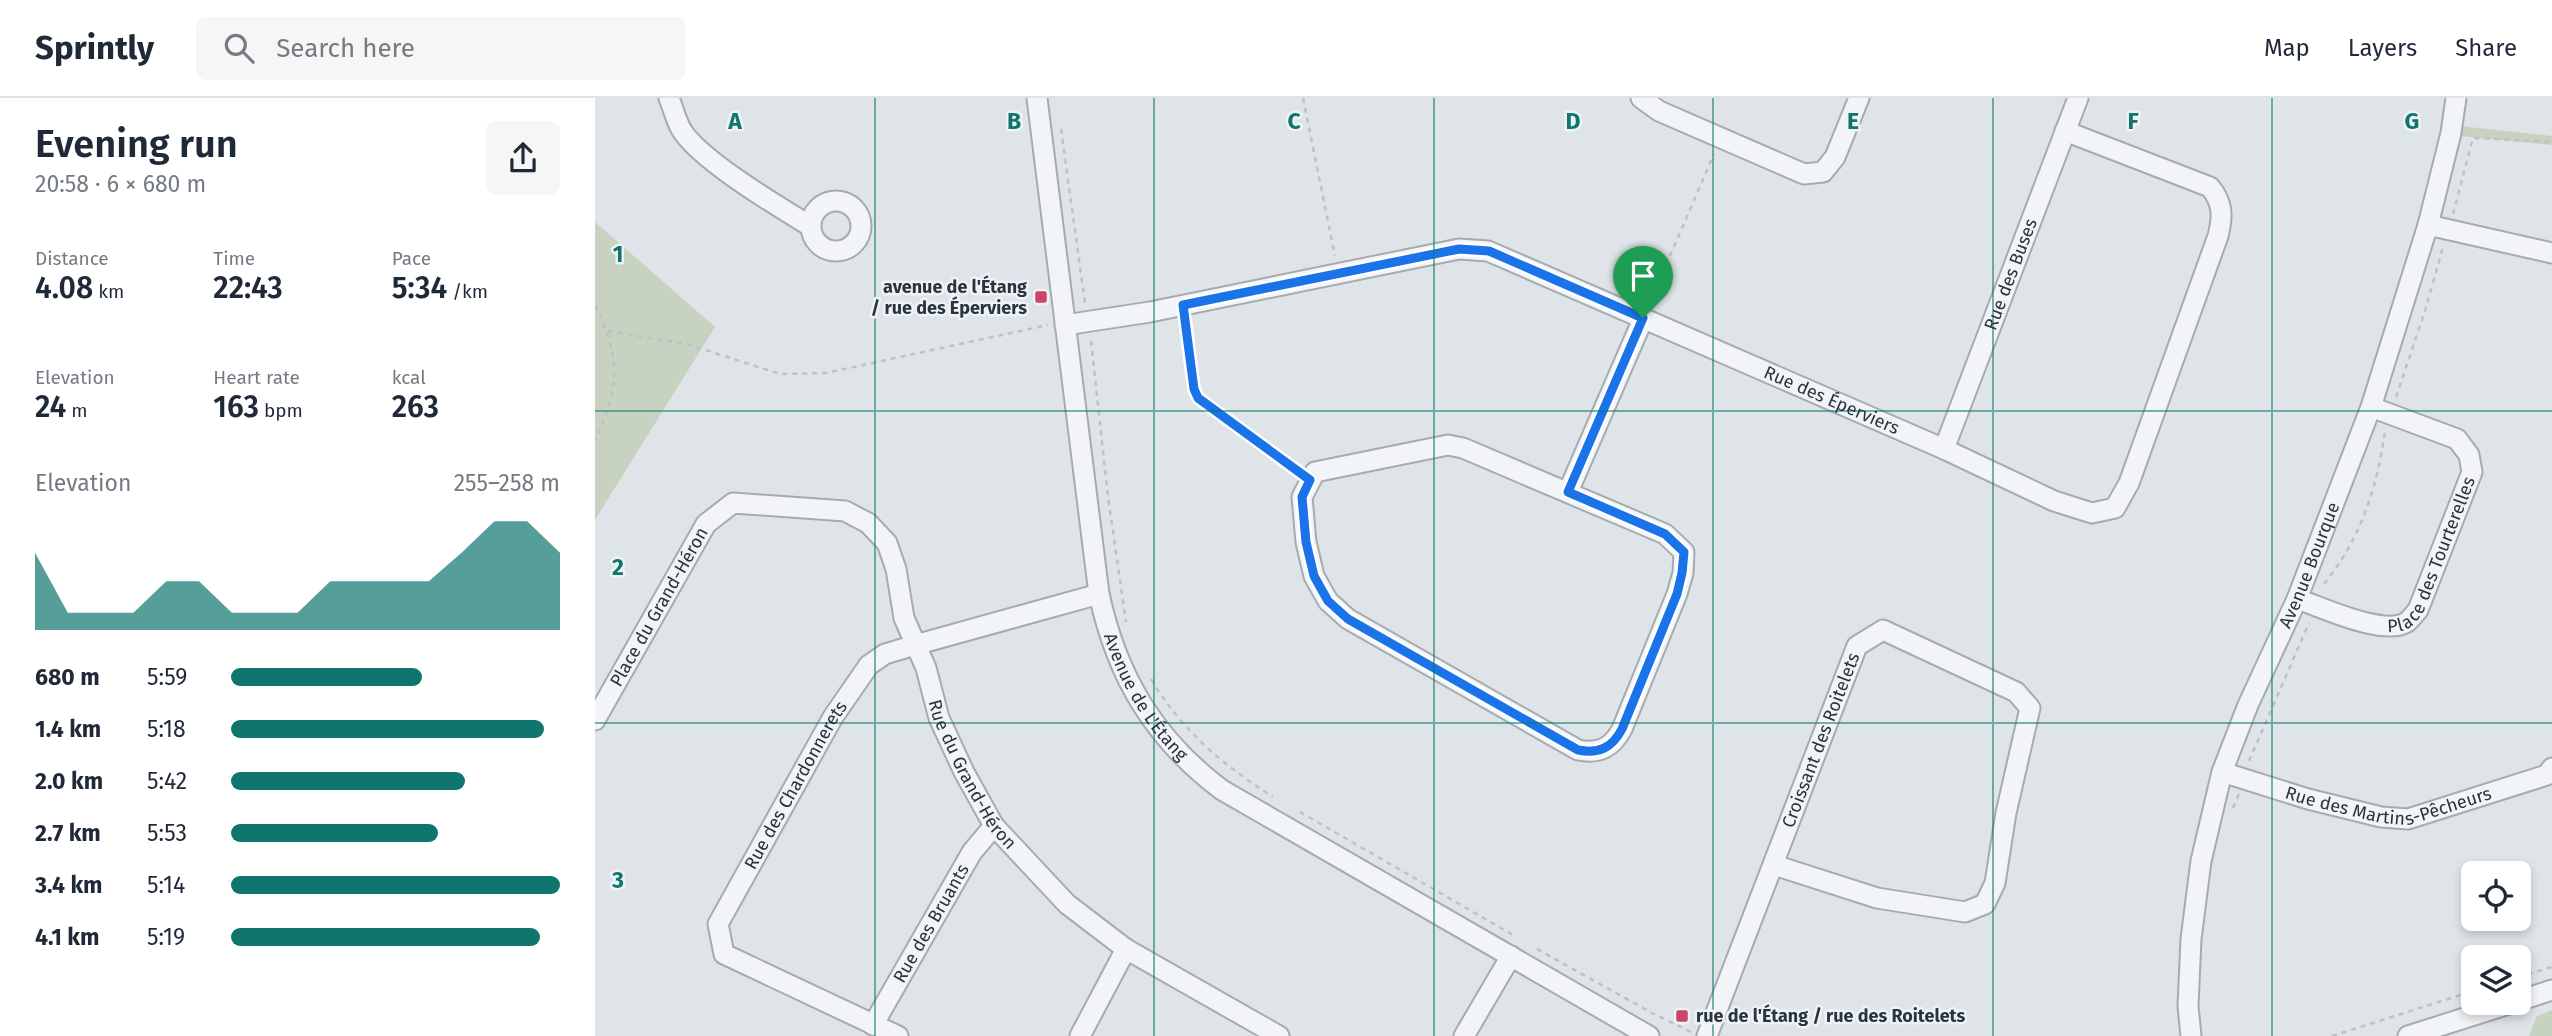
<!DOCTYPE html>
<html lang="en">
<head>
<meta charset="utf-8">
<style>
  :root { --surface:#fff; --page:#f6f6f7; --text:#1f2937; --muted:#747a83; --line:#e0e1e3; --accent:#0f766e }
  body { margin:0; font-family:"Fira Sans",sans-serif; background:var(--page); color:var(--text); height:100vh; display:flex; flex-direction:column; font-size:26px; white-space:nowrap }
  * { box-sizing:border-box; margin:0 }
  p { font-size:23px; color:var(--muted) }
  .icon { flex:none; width:38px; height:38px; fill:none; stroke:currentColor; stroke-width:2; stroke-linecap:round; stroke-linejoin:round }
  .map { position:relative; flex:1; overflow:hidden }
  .drawer { display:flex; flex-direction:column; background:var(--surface); width:595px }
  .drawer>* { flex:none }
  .tools { position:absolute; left:1866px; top:763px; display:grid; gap:14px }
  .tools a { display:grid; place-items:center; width:70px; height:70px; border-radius:10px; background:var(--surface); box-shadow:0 4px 10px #0003; font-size:35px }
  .pin { position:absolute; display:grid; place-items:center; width:60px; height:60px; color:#fff; margin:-72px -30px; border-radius:50% 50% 50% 0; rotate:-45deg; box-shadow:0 0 7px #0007 }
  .pin .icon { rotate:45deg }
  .round { display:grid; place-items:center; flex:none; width:74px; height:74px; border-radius:10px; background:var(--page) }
  .overview { display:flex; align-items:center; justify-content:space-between; height:119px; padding:0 35px }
  h1 { font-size:38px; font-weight:600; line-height:52px }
  .metrics { display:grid; grid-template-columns:repeat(3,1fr); gap:10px; height:119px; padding:7px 35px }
  .metrics div { display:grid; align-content:center }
  .metrics b { font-size:30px; font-weight:600 }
  .metrics small { font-size:19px; font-weight:400 }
  .metrics p { font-size:19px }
  .chart { height:196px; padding:14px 35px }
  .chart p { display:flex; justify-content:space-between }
  .chart svg { width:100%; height:126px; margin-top:7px; fill:var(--accent); opacity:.7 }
  ul { padding:0 35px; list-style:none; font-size:23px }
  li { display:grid; grid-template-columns:112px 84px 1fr; align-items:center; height:52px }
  li i { height:18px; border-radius:9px; background:var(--accent) }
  header { display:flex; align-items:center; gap:42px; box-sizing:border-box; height:98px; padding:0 35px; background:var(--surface); border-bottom:2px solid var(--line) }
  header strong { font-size:33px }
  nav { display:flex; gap:38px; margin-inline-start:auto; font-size:24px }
  .search { width:490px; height:63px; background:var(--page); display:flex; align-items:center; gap:18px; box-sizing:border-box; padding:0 24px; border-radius:10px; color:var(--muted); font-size:26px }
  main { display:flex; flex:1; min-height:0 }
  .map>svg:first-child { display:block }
</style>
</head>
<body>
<header>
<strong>Sprintly</strong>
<div class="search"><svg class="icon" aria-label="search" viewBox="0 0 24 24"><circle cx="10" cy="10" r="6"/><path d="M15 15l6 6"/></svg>Search here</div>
<nav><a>Map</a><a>Layers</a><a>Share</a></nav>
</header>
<main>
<section class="drawer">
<div class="overview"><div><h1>Evening run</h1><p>20:58 · 6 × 680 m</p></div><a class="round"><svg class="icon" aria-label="share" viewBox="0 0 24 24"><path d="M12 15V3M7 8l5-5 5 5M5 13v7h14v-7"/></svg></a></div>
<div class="metrics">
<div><p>Distance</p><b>4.08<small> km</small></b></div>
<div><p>Time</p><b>22:43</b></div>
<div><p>Pace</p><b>5:34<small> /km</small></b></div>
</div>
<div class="metrics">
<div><p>Elevation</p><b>24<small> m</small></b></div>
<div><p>Heart rate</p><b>163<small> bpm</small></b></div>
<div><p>kcal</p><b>263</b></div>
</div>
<div class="chart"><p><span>Elevation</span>255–258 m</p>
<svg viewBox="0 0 160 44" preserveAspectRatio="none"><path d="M0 44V17L10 38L20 38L30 38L40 27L50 27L60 38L70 38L80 38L90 27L100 27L110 27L120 27L130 17L140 6L150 6L160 17V44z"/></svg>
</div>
<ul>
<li><b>680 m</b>5:59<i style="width:58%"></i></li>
<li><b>1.4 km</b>5:18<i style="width:95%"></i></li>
<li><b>2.0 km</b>5:42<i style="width:71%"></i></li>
<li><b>2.7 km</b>5:53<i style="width:63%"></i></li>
<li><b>3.4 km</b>5:14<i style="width:100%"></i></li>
<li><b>4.1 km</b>5:19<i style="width:94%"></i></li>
</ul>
</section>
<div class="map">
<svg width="1957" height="938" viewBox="0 0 1957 938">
  <rect width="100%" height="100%" fill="#dfe4e8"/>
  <path fill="#c7d2c0" d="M1865,28L1957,38V47L1864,38Z
    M0,124L120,229L0,422Z
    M1957,912V938H1934L1942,918Z"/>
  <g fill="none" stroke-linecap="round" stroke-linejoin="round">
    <defs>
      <g id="street">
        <path d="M74,0C78,10 81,22 86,31C103,61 184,109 215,128"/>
        <path id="s1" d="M442,0L504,496C522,579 559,641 627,692L1054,938"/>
        <path d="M1046,0L1064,13L1209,76L1228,74L1240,59L1264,0"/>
        <circle cx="241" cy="128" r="25"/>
        <path d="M1833,127L1957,155"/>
        <path id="s2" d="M470,227L555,214L864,151L893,153L1349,351L1459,403L1497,415L1520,410L1534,385L1623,138C1628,118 1628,105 1615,89L1470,33"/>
        <path d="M853,347L868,350L1070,436L1089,454L1088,475L1082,496L1027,631C1017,650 1004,656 983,652L753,521L733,503L719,478L711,444L707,399L720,374Z"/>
        <path id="s3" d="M1349,351L1483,0"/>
        <path d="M973,394L1048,221"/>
        <path id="s4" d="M1702,501C1727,509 1789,539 1812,524C1816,521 1820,515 1823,512L1877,374L1874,357L1862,341L1776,309"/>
        <path id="s5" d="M0,622L111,426L138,405L250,413L273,425L292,445L301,471L309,520L331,570L344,620L369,674L399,728L472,806L531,851L684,938"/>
        <path id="s6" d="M1627,674L1713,701L1786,719L1813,721L1952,677L1957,670"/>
        <path d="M1923,903L1957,892"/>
        <path id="s7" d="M278,927L377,754L399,728"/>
        <path id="s8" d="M303,938L129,856L123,826L238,619L274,567L290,556L320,547L504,496"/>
        <path d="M485,938L531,851"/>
        <path d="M869,938L916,858"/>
        <path id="s9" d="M1112,938L1262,548L1288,532L1421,594L1435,610L1411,715L1400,785L1390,806L1370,814L1282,800L1179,767"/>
        <path id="s10" d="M1596,938L1593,908L1596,841L1606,763L1627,674L1653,607L1702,501L1776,309L1833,127L1856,35L1861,0"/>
        <path d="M1813,938L1917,905"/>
      </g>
    </defs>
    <use href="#street" stroke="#a4acb2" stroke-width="23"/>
    <path stroke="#bdc2c7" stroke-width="2.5" stroke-dasharray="5 5" stroke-linecap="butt" d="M708,0L740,158
      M466,31L490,205
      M1858,116L1878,40L1957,44
      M1055,204L1119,56
      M0,207C26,258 25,290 0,342
      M590,224L599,291L603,300L701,372
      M13,233L92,246L185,276L231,275L453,227
      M496,243L513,399L531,524
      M1801,299L1830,213L1848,149
      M1729,486C1765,442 1783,388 1790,332
      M556,581C588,634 627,666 678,699
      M1654,663L1714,525
      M1638,710L1644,696
      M705,714L918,837
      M942,851L1057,915L1096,934
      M1923,879L1957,869
      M1737,938L1878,893"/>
    <use href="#street" stroke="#f2f4f7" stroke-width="19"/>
  </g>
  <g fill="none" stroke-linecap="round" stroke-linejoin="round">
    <defs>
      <path id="route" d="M864,151L894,153L1048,220L973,394L1070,436L1089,454L1087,475L1082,496L1027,631C1017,650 1004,656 983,652L753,521L733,503L719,478L711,444L707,399L715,382L603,300L599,291L588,207Z"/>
    </defs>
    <use href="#route" stroke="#fff" stroke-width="14"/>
    <use href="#route" stroke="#1a73e8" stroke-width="9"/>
  </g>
  <path fill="none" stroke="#0f766e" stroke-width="2" stroke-opacity="0.55" d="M280,0V938M559,0V938M839,0V938M1118,0V938M1398,0V938M1677,0V938M0,313H1957M0,625H1957"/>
  <g fill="#cd446b" stroke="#eff3f6" stroke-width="2.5">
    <rect x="439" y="192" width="14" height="14" rx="3.5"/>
    <rect x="1080" y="911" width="14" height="14" rx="3.5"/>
  </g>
  <g text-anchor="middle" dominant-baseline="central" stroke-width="5" stroke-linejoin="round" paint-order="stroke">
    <g font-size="18" fill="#28343f" stroke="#eff3f6">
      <text stroke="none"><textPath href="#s3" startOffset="187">Rue des Buses</textPath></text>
      <text stroke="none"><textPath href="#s2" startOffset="805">Rue des Éperviers</textPath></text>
      <text stroke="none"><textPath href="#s4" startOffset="184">Place des Tourterelles</textPath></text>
      <text stroke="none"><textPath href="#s10" startOffset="492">Avenue Bourque</textPath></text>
      <text stroke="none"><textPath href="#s5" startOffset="130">Place du Grand-Héron</textPath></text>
      <text stroke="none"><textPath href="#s1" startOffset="614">Avenue de L'Étang</textPath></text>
      <text stroke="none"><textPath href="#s9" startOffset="317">Croissant des Roitelets</textPath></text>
      <text stroke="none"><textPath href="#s5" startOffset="674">Rue du Grand-Héron</textPath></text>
      <text stroke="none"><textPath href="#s8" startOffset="382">Rue des Chardonnerets</textPath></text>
      <text stroke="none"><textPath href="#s6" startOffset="173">Rue des Martins-Pêcheurs</textPath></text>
      <text stroke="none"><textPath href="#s7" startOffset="117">Rue des Bruants</textPath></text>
    </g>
    <g font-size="18" font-weight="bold" fill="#28343f" stroke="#eff3f6" text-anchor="end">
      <text x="432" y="189">avenue de l'Étang<tspan x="432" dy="21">/ rue des Éperviers</tspan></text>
      <text x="1101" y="918" text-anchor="start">rue de l'Étang / rue des Roitelets</text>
    </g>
  </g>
  <g font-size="23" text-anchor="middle" font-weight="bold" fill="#0f766e" stroke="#eff3f6" stroke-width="5" stroke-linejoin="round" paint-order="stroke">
    <text x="140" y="31">A</text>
    <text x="419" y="31">B</text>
    <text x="699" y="31">C</text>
    <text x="978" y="31">D</text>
    <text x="1258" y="31">E</text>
    <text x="1538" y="31">F</text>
    <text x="1817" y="31">G</text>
    <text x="23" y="164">1</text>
    <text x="23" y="477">2</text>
    <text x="23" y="790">3</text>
  </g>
</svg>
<div class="tools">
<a><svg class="icon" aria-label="locate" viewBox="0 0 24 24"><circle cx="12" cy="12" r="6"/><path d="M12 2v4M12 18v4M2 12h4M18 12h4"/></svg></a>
<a><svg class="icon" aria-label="layers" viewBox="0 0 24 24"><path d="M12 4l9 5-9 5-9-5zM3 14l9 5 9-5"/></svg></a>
</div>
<div class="pin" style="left:1048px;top:220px;background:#1e9e55"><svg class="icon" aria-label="arrive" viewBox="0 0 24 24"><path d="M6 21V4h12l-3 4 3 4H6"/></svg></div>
</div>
</main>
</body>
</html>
